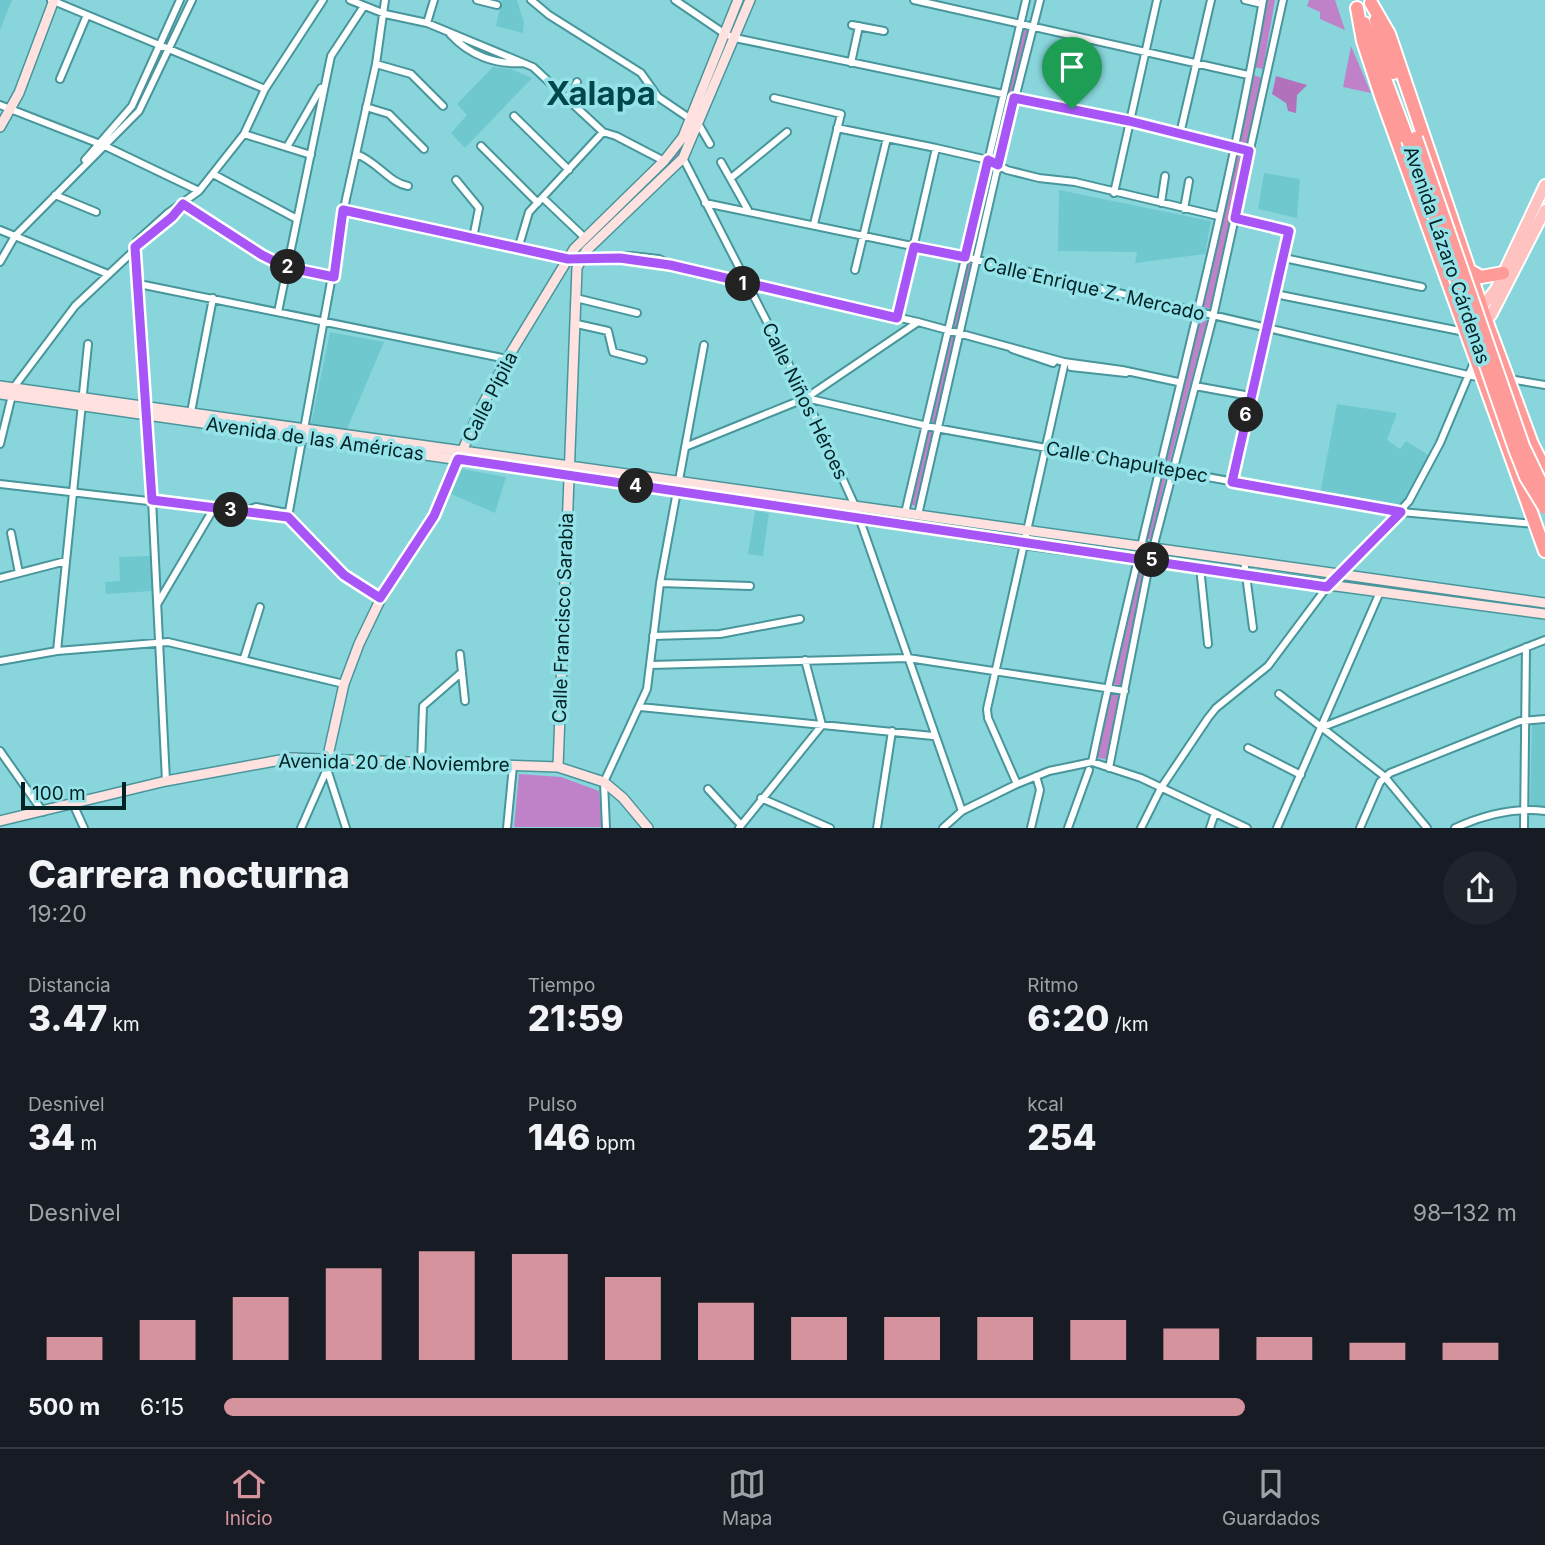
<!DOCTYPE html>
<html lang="es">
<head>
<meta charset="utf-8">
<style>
  :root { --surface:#171b24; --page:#20242c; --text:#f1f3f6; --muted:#9ea1a6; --line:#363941; --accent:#d5949d }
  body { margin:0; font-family:Inter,sans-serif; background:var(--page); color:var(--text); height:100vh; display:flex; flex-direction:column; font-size:26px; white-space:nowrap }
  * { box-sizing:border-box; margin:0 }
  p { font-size:23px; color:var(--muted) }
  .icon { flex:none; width:38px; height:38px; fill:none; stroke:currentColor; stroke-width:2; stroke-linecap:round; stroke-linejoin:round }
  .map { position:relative; height:828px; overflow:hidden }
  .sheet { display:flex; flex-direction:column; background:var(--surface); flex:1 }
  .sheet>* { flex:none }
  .scale { position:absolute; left:21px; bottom:18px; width:105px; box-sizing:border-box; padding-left:7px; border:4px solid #002224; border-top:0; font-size:19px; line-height:24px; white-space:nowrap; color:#002224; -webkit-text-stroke:5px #95e3e9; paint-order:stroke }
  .pin { position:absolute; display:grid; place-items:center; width:60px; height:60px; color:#fff; margin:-72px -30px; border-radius:50% 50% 50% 0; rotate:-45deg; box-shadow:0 0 7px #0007 }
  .pin .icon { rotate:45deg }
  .km { position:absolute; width:35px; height:35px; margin:-18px; border-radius:50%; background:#222; color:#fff; font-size:19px; line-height:35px; text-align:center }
  .round { display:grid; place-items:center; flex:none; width:74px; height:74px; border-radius:37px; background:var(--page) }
  .headline { display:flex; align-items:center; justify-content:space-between; height:119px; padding:0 28px }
  h1 { font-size:38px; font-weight:800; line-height:52px }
  .metrics { display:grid; grid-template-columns:repeat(3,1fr); gap:10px; height:119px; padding:7px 28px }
  .metrics div { display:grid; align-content:center }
  .metrics b { font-size:35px; font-weight:800 }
  .metrics small { font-size:19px; font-weight:400 }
  .metrics p { font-size:19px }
  .chart { height:196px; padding:14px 28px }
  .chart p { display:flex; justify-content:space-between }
  .chart svg { width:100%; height:126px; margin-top:7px; stroke:var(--accent); stroke-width:6 }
  ul { padding:0 28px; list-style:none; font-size:23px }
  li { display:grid; grid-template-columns:112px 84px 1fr; align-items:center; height:52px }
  li i { height:18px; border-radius:9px; background:var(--accent) }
  .menu { display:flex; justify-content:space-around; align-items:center; height:98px; border-top:2px solid var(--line); background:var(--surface); font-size:19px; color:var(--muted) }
  .menu a { display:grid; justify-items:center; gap:4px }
  .menu .selected { color:var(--accent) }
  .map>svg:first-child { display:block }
</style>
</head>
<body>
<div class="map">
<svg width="1545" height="828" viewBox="0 0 1545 828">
  <rect width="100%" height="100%" fill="#88d6dc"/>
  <path fill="#70c8cf" d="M0,0H12L0,30Z
    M502,0H517L524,23L523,33L496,26Z
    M493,67L511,69L532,78L465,148L451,133L467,115L457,104Z
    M1264,173L1300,179L1297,218L1258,209Z
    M1059,190L1211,221L1205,254L1135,263L1137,252L1058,251Z
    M330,332L384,342L347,429L311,424Z
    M1337,404L1397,413L1387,440L1400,449L1406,441L1430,456L1403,502L1397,506L1320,494Z
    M462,469L506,477L495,513L451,494Z
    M755,511L769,513L763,556L748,554Z
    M151,556L153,591L106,594L105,582L120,581L119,557Z
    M1532,724L1545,725V810L1530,807Z"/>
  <path fill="#bf82c9" d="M1264,0H1275L1263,69L1254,67Z
    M1309,0H1335L1345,30L1320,19V12L1307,6Z
    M1020,25L1029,27L995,158L986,156Z
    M726,44L729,45L679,156L586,247L583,244L676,154L695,120Z
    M1351,46L1371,93L1343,87Z
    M160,51L163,52C147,95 143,107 109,139L107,136L134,109Z
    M1253,75L1263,78L1247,145L1238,143Z
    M1235,152L1245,154L1212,309L1203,307Z
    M984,165L992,167L976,254L970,253Z
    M968,259L974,261L958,328L951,327Z
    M1198,319L1207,321L1170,461L1164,460Z
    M949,335L955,337L936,423L930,421Z
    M927,430L934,431L917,506L911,505Z
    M1157,469L1167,471L1152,540L1142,538Z
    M1136,560L1146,562L1123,687L1113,684Z
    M1109,691L1121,694L1107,759L1097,758Z
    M519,774L561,777L599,791L602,827H514Z"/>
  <path fill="#b171bb" d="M1276,76L1307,85L1297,95L1296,113L1288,111L1286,103L1272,94Z"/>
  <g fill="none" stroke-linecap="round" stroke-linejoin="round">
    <defs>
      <path id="street" d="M51,0L265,89
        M350,0L385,14L427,23L533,67L603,132L616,136L664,161
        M477,0L497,5
        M531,0L549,15L641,73L658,97L692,120
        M675,0L725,34L735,38L1003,94
        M914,0L1248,75
        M1245,0L1262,4
        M427,23L434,0
        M852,25L884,31
        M450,34C469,55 495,65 523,63
        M851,63L859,26
        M376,64L411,74L443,106
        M60,79L87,15
        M774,98L841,114L814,224
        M1014,98L1129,120L1249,151
        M567,99L577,82
        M0,105L105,146L199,191
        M366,107L389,114L424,149
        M514,116L569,170
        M699,125L710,144
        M837,128L936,148L988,160L1007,170L1039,178L1075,182L1218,216
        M244,134L311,155
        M1180,134L1211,0
        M481,146L538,203
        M287,147L321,88
        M356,154C377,161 389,183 408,186
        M683,158L806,398L855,506L962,811
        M85,160L132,106L180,0
        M721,162L748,210
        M213,174L295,218
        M731,178L787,132
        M456,180L479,208L473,238
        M1114,193L1157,0
        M55,195L96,212
        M543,198L585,238
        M705,203L965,257L1481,378
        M1161,203L1165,176
        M183,204L262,255L286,267L334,277
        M1184,209L1189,181
        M343,210L568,259L631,256L659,259L670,265
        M0,230L108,274
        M135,247L152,500L166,781
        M135,247L137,241L168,213L199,191L244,134L265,89L323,0
        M518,249L529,212L603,132
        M619,258L670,265L918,322L1064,362L1122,370L1178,382
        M1284,258L1422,287
        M0,262L15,236L139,111L192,0
        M855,270L887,138
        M139,284L507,359
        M1275,294L1465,332
        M576,298L637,313
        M278,312L331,56L364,6
        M897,318L936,148
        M577,324L608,331L613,352L643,360
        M1012,349L1053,363
        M1071,367L1126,373
        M1509,379L1545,385
        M1195,386L1250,396
        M806,398L936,428L1401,512L1534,524
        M191,412L213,298
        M0,444L14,387L75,306L175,212
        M685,447L806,398L918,322
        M1232,482L1289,231L1235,218
        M0,484L288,517
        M248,510L256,507L287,513
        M905,513L1026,0
        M918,515L998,165L1040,0
        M288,517L346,199L376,64L385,0
        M288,517L344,575L381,598
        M11,533L19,573
        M1244,560L1253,628
        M1200,567L1208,644
        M1341,575L1409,501L1440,443L1475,360
        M0,578L66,561
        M660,583L750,586
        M158,603L214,508
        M653,636L720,634L800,619
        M57,651L88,344
        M460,654L465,701
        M244,658L260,607
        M0,661L57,651L168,642L344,684
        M650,665L908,658L1125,691
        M1279,694L1384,776L1427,828
        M640,707L933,736
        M1323,727L1545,640
        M1248,748L1301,775
        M0,751L43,812
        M1092,762C1145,507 1219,257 1263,0
        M421,763L423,706L462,672
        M1109,768L1150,560L1213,317L1283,0
        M327,769L346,828
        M1017,784L988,718L987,709L1064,366
        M708,789L741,825
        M761,798L830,828
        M74,806L84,828
        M301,828L327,769V760
        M507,828L513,766
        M606,828L604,782L647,689L660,583L704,345
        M739,828L822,725L805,660
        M877,828L892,731
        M943,828L962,811L1017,784L1049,771L1092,762L1141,778L1247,828
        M1031,828L1040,790L1036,776
        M1068,828L1089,770
        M1141,828L1161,788L1208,718L1216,708L1268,666L1327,587
        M1210,828L1215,813
        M1277,828L1380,592
        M1360,828L1380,782L1390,773L1520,721L1545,719
        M1455,828C1484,815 1513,807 1545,811
        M1524,828L1526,647"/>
      <path id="secondary" d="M0,127L19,93L54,0
        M0,386L1545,603
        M0,394L858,517L1023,544L1545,614
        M327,760L344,684L359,644L384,592L434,517L480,410L507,359L574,249L664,161L683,137L738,0
        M558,767L577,268L586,251L683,158L750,0
        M0,821L166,781L291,758L558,767L604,782L623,798L648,828"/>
      <path id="primary" d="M1478,312L1496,289L1545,185
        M1481,324L1491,315L1545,210"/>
      <path id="highway" d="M1371,3L1389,34L1486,320L1532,444L1545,470
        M1357,8L1363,41L1381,96L1545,551
        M1376,20L1393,73
        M1364,23L1408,140
        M1465,268L1481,277L1503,273"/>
    </defs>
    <use href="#street" stroke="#48969b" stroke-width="10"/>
    <use href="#secondary" stroke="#48969b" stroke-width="12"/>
    <use href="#primary" stroke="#fff" stroke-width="14"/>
    <use href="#highway" stroke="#fff" stroke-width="16"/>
    <use href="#street" stroke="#fff" stroke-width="6"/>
    <use href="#secondary" stroke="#ffe1e0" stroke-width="9"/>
    <use href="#primary" stroke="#fec2c1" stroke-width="10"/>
    <use href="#highway" stroke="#fe9a97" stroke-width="12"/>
    <defs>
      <path id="highway-bridge" d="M1416,138L1523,446L1545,492
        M1408,140L1515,449L1526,477L1545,508"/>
    </defs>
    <use href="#highway-bridge" stroke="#fff" stroke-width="16" stroke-linecap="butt"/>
    <use href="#highway-bridge" stroke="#fe9a97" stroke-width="12"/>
  </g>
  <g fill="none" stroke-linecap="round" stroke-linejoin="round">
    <defs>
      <path id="route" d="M1014,98L1129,121L1249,151L1235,218L1289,231L1232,482L1401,512L1327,587L458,459L434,516L380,598L344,575L288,517L152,500L135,247L172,217L183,204L262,255L286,267L334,277L343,210L568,259L620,258L670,265L897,318L914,247L965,257L988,160L998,165Z"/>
    </defs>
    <use href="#route" stroke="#fff" stroke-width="14"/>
    <use href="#route" stroke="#a855f7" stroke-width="9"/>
  </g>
  <g text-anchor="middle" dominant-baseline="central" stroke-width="7" stroke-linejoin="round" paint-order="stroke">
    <g font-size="19" fill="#002224" stroke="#95e3e9">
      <text transform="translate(1447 255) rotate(71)">Avenida Lázaro Cárdenas</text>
      <text transform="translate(1094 289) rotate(13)">Calle Enrique Z. Mercado</text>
      <text transform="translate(490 397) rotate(-63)">Calle Pípila</text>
      <text transform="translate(805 401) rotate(64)">Calle Niños Héroes</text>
      <text transform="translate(315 439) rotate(8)">Avenida de las Américas</text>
      <text transform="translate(1127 462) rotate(10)">Calle Chapultepec</text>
      <text transform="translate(563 618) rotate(-88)">Calle Francisco Sarabia</text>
      <text transform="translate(394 763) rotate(1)">Avenida 20 de Noviembre</text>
    </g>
    <g font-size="33" font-weight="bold" fill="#00474b" stroke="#95e3e9">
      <text x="601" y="93">Xalapa</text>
    </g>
  </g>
</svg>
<div class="scale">100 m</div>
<div class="pin" style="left:1072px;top:109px;background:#1e9e55"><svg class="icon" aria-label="arrive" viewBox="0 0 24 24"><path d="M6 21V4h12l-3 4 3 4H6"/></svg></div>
<b class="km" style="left:743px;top:284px">1</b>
<b class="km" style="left:288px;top:267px">2</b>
<b class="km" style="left:231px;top:510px">3</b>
<b class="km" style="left:636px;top:486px">4</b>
<b class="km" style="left:1152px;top:560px">5</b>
<b class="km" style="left:1246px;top:415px">6</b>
</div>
<section class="sheet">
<div class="headline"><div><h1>Carrera nocturna</h1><p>19:20</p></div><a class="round"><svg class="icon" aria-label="share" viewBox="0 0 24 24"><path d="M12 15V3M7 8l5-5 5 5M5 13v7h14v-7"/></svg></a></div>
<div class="metrics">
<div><p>Distancia</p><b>3.47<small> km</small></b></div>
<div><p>Tiempo</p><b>21:59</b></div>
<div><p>Ritmo</p><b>6:20<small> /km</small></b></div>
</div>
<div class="metrics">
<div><p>Desnivel</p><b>34<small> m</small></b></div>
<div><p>Pulso</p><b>146<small> bpm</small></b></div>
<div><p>kcal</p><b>254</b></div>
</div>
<div class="chart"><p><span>Desnivel</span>98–132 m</p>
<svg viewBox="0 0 160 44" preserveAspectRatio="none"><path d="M5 44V36M15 44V30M25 44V22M35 44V12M45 44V6M55 44V7M65 44V15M75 44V24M85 44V29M95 44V29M105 44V29M115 44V30M125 44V33M135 44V36M145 44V38M155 44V38"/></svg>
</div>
<ul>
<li><b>500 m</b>6:15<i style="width:79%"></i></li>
</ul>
</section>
<nav class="menu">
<a class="selected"><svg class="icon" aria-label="home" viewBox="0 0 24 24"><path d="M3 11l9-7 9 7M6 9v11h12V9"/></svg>Inicio</a>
<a><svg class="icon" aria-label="map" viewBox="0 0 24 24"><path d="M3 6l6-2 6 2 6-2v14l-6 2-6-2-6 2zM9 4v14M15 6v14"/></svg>Mapa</a>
<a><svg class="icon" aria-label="saved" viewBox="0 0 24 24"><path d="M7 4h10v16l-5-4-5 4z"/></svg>Guardados</a>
</nav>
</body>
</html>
